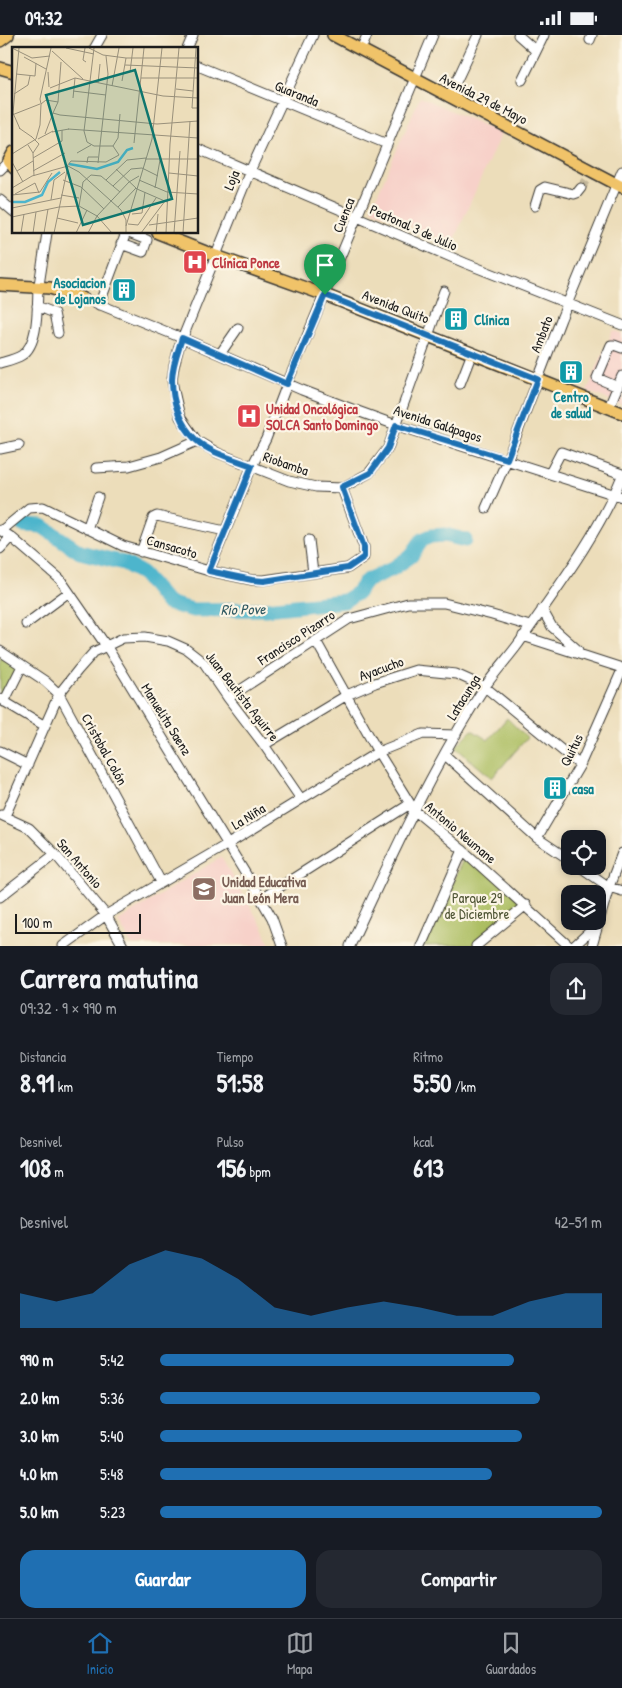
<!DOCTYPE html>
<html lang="es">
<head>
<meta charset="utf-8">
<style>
  :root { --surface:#171b24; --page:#242831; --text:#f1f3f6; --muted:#9ea1a6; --line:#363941; --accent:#1f6fb2 }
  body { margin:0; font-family:"Patrick Hand",sans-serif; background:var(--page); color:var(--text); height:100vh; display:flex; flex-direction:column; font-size:19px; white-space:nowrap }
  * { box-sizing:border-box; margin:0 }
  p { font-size:16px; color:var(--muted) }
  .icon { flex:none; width:28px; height:28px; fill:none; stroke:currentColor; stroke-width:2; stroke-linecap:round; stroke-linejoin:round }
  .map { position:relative; height:911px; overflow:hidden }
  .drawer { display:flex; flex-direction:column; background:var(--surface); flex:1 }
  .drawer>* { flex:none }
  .controls { position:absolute; left:561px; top:795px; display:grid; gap:10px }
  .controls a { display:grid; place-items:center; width:45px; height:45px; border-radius:10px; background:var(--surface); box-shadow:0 2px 8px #0003; font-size:25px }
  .scale { position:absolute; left:15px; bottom:12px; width:126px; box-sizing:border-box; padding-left:5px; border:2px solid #1c1c1c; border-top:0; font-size:14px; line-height:18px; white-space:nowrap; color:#1c1c1c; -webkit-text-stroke:4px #fcf5e5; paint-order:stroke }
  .pin { position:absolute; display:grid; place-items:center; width:42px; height:42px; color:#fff; margin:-51px -21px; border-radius:50% 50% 50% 0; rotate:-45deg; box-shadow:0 0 5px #0007 }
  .pin .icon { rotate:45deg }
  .round { display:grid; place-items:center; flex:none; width:52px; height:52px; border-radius:15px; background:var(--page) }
  .overview { display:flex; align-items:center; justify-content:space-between; height:85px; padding:0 20px }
  h1 { font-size:28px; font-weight:700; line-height:38px }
  .metrics { display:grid; grid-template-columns:repeat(3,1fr); gap:8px; height:85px; padding:5px 20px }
  .metrics div { display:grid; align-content:center }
  .metrics b { font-size:25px; font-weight:700 }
  .metrics small { font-size:14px; font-weight:400 }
  .metrics p { font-size:14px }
  .chart { height:140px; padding:10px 20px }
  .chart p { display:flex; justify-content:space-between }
  .chart svg { width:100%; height:90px; margin-top:5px; fill:var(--accent); opacity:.7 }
  .action { display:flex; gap:10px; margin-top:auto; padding:10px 20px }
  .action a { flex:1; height:58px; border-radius:15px; background:var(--accent); color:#fff; font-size:20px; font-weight:700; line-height:58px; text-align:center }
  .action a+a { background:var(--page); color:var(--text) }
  ul { padding:0 20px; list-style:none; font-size:16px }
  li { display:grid; grid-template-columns:80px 60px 1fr; align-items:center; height:38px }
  li i { height:12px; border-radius:6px; background:var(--accent) }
  .status { display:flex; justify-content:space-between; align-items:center; height:35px; padding:0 25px; background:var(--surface); direction:ltr }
  .status svg { height:14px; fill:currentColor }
  .tabs { display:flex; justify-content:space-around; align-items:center; height:70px; border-top:1px solid var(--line); background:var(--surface); font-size:14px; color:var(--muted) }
  .tabs a { display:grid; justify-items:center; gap:2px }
  .tabs .active { color:var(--accent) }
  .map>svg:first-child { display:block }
</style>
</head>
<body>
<div class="status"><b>09:32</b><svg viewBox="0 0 49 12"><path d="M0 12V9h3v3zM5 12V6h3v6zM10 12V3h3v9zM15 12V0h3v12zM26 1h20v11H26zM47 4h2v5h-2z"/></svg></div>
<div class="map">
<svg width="622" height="911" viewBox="0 0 622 911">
  <rect width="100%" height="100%" fill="#fcf5e5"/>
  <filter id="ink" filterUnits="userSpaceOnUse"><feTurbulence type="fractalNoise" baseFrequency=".02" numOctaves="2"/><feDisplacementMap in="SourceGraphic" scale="10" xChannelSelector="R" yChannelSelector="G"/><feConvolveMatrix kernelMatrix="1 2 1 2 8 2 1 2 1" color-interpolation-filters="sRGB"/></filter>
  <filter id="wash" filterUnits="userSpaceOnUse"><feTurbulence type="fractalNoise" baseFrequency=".0096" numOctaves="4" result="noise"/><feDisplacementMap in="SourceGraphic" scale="20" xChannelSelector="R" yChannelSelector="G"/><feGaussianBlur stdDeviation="1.12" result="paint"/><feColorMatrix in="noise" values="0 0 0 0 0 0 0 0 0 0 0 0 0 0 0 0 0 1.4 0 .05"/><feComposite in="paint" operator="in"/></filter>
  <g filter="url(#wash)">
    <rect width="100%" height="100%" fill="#ecddba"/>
    <path fill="#f7d1c9" d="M420,62L501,98L452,209L371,174Z
      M613,295L622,299V370L587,356Z
      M221,822L263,893L270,910H132L118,886Z"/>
    <path fill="#abbd61" stroke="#646c3e" d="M0,623L19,632L3,663L0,661Z
      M507,683L527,703L492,743L455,712L472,695L488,705Z
      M466,818L526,870L476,910L423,911Z"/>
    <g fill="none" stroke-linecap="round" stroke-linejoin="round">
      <path stroke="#4eb5cc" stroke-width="15" d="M23,490L42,491L80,517L124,528L143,539L167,568L193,575L266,574L344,566L357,558L366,546L392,534L411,521L422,505L431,501L445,500L465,505"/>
    </g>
  </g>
  <g filter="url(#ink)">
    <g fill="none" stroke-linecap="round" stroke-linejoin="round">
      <path stroke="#c2b69a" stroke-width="9" stroke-dasharray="9 4.5" stroke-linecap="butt" d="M581,153L590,141"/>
      <defs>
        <path id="minor" d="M313,0L250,136L179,312L174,331L172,345L174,356L180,382L197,406L218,418L289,446L316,452L342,453L369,438L388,413L444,256
          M518,0L536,16
          M590,5L592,0
          M94,14L102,0
          M187,14L193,0
          M361,15L367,0
          M198,31L387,109
          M522,45L544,0
          M449,62L478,0
          M198,114L465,228L622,290
          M0,135L9,126
          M0,165L14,177
          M535,171L540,155L545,152L574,159L577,158L581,153
          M121,209L143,217L147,205L129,198
          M39,250L47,198
          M76,260L182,303L302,355L352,374L396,390L622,462
          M99,270L126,198
          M37,271L54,278L58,298
          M220,319L238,293
          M0,328C7,326 16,324 22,320C39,309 37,272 38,254
          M460,349L472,318
          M618,352L597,343L611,310H614L622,313
          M609,372L622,341
          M0,414L19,410
          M96,433L129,431L161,422L197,406
          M550,438L561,417L622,439
          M486,473L507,425L561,284L622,136
          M87,494L98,462
          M0,495L11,502L60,544L107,612L261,864L272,883L282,911
          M1,496L29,473L43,472L123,511L209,536L252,545H264L348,533L364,522V512L342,453
          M309,505L313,538
          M0,514L11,502
          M141,517L153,483L157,481L225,496
          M209,536L252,431L266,404L287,349L433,0
          M542,574L552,592L578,615
          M26,589L69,557
          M523,601L622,633
          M316,606L378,717L414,775L466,818L569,911
          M0,616L45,646L59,659L161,847
          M228,663L349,584L408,568H444L492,580L530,591
          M0,664L45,691
          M4,667L22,631
          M264,710L347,660L375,648L416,635L456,639L485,652L580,730
          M0,716L28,730
          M445,720L537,803L570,825
          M1,780L29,793L55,819L106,880L123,911
          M5,781L59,659L78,635L94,617L123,603L145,602L168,606L186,614L204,628L228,663L264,710L301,764
          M537,803L580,730L622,635
          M579,831L609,852L622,856
          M0,862L55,819
          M261,864L410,769
          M63,911L106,880L228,809L378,717L423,699L456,700
          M350,911C391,823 431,734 484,653C495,637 508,623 519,608C555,556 598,500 622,441
          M421,911L463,815
          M476,911L526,870
          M574,911L599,888
          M592,911L609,852L622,818"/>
        <path id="major" d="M333,0L622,152
          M0,6L8,0
          M0,33L14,37
          M14,117L9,126L14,133
          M158,198L216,221L325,260L622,378
          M0,250L50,253L82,263"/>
      </defs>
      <use href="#minor" stroke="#3b3934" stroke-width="11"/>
      <use href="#major" stroke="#3b3934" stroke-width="14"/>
      <use href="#minor" stroke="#fff" stroke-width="9"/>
      <use href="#major" stroke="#f0c369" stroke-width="11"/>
    </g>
  </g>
  <g fill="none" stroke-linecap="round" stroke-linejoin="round" filter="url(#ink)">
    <defs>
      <path id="route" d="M325,260L538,344L507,424L396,390L388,413L370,438L342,452L364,512V522L348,533L264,546L252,545L209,536L252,431C234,424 210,418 196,405C180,390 172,366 172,345C172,331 178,316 182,303L287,349Z"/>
    </defs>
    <use href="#route" stroke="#fff" stroke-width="10"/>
    <use href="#route" stroke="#1f6fb2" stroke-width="6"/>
  </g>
  <defs>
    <symbol id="hospital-square" viewBox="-11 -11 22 22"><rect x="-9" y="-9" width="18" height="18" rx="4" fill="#e0444e" stroke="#fcf5e5"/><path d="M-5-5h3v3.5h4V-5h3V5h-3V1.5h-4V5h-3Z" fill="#fff"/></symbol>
    <symbol id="building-square" viewBox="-11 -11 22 22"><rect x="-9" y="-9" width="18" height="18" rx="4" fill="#0f9aa8" stroke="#fcf5e5"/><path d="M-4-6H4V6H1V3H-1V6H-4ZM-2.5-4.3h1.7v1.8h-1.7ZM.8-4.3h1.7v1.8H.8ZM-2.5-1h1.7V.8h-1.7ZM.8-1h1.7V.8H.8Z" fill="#fff"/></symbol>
    <symbol id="school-square" viewBox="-11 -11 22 22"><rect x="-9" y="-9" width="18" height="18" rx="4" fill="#8d6e63" stroke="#fcf5e5"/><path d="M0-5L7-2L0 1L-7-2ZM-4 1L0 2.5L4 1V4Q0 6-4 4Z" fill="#fff"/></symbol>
  </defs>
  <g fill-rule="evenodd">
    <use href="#hospital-square" x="181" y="213" width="28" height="28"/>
    <use href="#building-square" x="110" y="241" width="28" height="28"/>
    <use href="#building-square" x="442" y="270" width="28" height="28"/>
    <use href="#building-square" x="557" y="323" width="28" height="28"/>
    <use href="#hospital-square" x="235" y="367" width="28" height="28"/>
    <use href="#building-square" x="541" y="739" width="28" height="28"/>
    <use href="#school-square" x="190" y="840" width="28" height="28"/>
  </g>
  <g text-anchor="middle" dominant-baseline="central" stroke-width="4.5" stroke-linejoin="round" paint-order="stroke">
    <g font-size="14" fill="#1c1c1c" stroke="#fcf5e5">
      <text transform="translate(297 58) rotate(22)">Guaranda</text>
      <text transform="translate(484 63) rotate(27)">Avenida 29 de Mayo</text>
      <text transform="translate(231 145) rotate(-68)">Loja</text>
      <text transform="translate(343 180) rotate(-68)">Cuenca</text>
      <text transform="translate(414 192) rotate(24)">Peatonal 3 de Julio</text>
      <text transform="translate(396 271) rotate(21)">Avenida Quito</text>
      <text transform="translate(541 299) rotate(-69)">Ambato</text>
      <text transform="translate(438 388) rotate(18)">Avenida Galápagos</text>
      <text transform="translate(286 428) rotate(19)">Riobamba</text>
      <text transform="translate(172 511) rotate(16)">Cansacoto</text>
      <text transform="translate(296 602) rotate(-33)">Francisco Pizarro</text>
      <text transform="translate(381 633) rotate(-20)">Ayacucho</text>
      <text transform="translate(243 661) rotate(52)">Juan Bautista Aguirre</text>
      <text transform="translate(463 662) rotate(-58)">Latacunga</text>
      <text transform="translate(167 684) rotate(58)">Manuelita Saenz</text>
      <text transform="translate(105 714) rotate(61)">Cristobal Colón</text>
      <text transform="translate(571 715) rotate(-64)">Quitus</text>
      <text transform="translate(248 781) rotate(-32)">La Niña</text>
      <text transform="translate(461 797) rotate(40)">Antonio Neumane</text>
      <text transform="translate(80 828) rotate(49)">San Antonio</text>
    </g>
    <g font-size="14" font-weight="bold" fill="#be3a42" stroke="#fcf5e5" text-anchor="start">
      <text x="212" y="227">Clínica Ponce</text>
      <text x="266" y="373">Unidad Oncológica<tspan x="266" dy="16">SOLCA Santo Domingo</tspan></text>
    </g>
    <g font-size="14" font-weight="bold" fill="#0d838f" stroke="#fcf5e5" text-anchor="start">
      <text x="106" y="247" text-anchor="end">Asociacion<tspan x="106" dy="16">de Lojanos</tspan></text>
      <text x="474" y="284">Clínica</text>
      <text x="571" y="361" text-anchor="middle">Centro<tspan x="571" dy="16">de salud</tspan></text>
      <text x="572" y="753">casa</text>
    </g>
    <g font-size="14" font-weight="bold" fill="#785e54" stroke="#fcf5e5" text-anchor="start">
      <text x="222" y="846">Unidad Educativa<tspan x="222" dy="16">Juan León Mera</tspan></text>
    </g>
    <g font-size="14" fill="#4e5434" stroke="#fcf5e5">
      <text x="477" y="862">Parque 29<tspan x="477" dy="16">de Diciembre</tspan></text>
    </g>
    <g font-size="15" font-style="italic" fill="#305962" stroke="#fcf5e5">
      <text transform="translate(243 574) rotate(-1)">Río Pove</text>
    </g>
  </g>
  <g transform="translate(12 12)">
    <rect width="186" height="186" fill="#ecddba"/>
    <path fill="none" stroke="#4eb5cc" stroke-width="2.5" d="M57,117L85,122L106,115L115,103L121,101M0,155H13L30,148L36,135L48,125"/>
    <path fill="none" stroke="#99907b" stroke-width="1" d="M0,1L20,11L38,9M7,1L1,66L8,82M54,1L82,7M73,1L71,13L74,15M77,1L91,8L114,11H186M82,1L72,84L75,95L82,99H101L106,91L108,67M184,1L180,61H186M40,4L71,32M12,10L34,22M113,18L186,21M36,25L37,40M118,25L121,1M4,27L23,29L24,16M129,31H186M110,34L114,11M86,36L88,17M100,39L107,1M38,41L63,31L151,49L186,51M164,42L181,44M61,44L94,48M2,47L16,38L18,29M61,51L63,31M28,52L29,57L34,53L46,55L41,66L48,68L145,77L186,74M28,52L39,1M46,55L49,15M0,68L28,57M7,81L20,90M56,82L186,91M40,85L57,82M33,87L41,66M19,89L27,97L21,106M26,92L41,84M122,96L132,1M16,98L21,106L22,129M65,106L79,98M0,107L24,92L28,78L29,57M21,111L50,94V83M133,112H186M0,115L11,135M75,116L76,110H86M86,116L96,27L94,9M55,119L59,114L94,115L107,108L101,99M104,122L125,142L155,155M5,124L21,114M21,124L53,106M157,126L186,129M51,133L69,140L92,162M94,133L115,113L134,111M127,133L155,145L186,147M101,139L119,122L130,121L146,129M0,141L20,129L56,119L67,125L109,163L114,173V186M143,141L148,113M3,147L23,136L27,146M0,148L28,145L40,126M49,148L67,151M39,153L42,133L53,125M67,159L71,135L79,128L89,129L108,145M106,160L124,141M0,161L49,151M120,167L130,166L133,145M0,170L47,160L67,159L85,169L100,186M45,171L66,176M116,177L126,178L144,151M137,178L186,171M114,179L140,92L150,1M9,186L12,167M21,186L24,165M32,186L36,162M42,186L56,119M64,186L75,163M76,186L85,169L117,135L127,129M129,186L153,154M144,186L146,167M154,186L158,97L167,1M162,186L168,104M171,186L178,74"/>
    <path fill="#0f766e" fill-opacity="0.15" stroke="#0f766e" stroke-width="2.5" d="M123,23L160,152L71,178L34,48Z"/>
    <rect width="186" height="186" fill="none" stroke="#1c1c1c" stroke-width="2.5"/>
  </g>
</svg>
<div class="controls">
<a><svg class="icon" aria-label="locate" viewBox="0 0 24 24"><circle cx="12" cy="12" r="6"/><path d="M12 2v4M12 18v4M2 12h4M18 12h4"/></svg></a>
<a><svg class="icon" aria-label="layers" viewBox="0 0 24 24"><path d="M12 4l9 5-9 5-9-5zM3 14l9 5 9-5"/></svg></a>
</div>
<div class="scale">100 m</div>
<div class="pin" style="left:325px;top:260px;background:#1e9e55"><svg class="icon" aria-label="arrive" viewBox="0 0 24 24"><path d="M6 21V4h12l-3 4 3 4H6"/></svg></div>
</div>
<section class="drawer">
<div class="overview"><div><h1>Carrera matutina</h1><p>09:32 · 9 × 990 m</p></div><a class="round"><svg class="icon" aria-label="share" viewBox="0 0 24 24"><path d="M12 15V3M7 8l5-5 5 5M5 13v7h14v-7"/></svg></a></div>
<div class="metrics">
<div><p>Distancia</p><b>8.91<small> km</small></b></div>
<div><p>Tiempo</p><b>51:58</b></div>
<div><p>Ritmo</p><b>5:50<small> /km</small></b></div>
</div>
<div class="metrics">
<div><p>Desnivel</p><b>108<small> m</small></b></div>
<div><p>Pulso</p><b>156<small> bpm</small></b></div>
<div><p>kcal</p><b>613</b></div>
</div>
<div class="chart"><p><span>Desnivel</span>42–51 m</p>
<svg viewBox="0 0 160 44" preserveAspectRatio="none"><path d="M0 44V27L10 31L20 27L30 13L40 6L50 10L60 20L70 34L80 38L90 34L100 31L110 34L120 38L130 38L140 31L150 27L160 27V44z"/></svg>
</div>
<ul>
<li><b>990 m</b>5:42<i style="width:80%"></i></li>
<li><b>2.0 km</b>5:36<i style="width:86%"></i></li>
<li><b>3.0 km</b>5:40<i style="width:82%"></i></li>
<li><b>4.0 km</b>5:48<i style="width:75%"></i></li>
<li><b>5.0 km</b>5:23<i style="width:100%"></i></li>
</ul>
<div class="action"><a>Guardar</a><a>Compartir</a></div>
</section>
<nav class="tabs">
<a class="active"><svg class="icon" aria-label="home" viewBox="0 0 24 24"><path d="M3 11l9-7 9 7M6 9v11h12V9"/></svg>Inicio</a>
<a><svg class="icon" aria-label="map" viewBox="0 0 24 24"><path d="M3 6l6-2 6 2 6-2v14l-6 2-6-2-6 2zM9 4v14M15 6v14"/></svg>Mapa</a>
<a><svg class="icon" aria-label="saved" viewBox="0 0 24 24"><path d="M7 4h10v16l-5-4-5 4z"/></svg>Guardados</a>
</nav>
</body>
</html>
